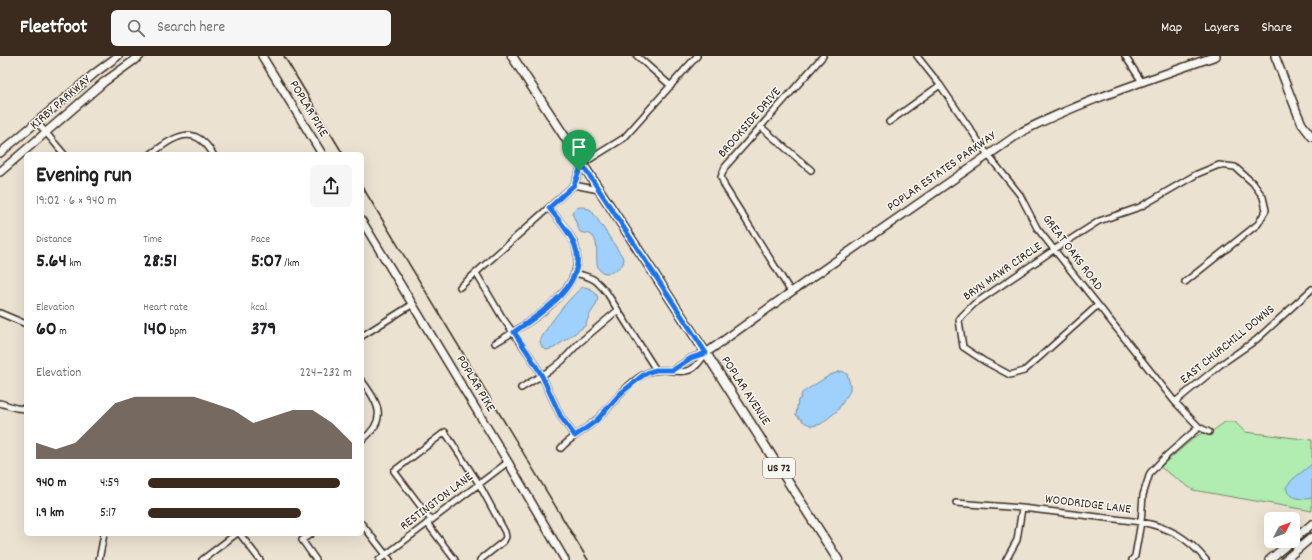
<!DOCTYPE html>
<html lang="en">
<head>
<meta charset="utf-8">
<style>
  :root { --surface:#fff; --page:#f6f6f6; --text:#202124; --muted:#757577; --accent:#3b2a1e }
  body { margin:0; font-family:Dekko,sans-serif; background:var(--page); color:var(--text); height:100vh; display:flex; flex-direction:column; font-size:15px; white-space:nowrap }
  * { box-sizing:border-box; margin:0 }
  p { font-size:13px; color:var(--muted) }
  .icon { flex:none; width:22px; height:22px; fill:none; stroke:currentColor; stroke-width:2; stroke-linecap:round; stroke-linejoin:round }
  .map { position:relative; flex:1; overflow:hidden }
  .panel { position:absolute; left:24px; top:96px; width:340px; height:384px; display:flex; flex-direction:column; background:var(--surface); border-radius:6px; box-shadow:0 4px 16px #0002 }
  .panel>* { flex:none }
  .needle { width:26px; rotate:49deg }
  .tools { position:absolute; left:1264px; top:456px; display:grid; gap:8px }
  .tools a { display:grid; place-items:center; width:36px; height:36px; border-radius:6px; background:var(--surface); box-shadow:0 4px 16px #0002; font-size:20px }
  .pin { position:absolute; display:grid; place-items:center; width:34px; height:34px; color:#fff; margin:-41px -17px; border-radius:50% 50% 50% 0; rotate:-45deg; box-shadow:0 0 4px #0007 }
  .pin .icon { rotate:45deg }
  .round { display:grid; place-items:center; flex:none; width:42px; height:42px; border-radius:6px; background:var(--page) }
  .head { display:flex; align-items:center; justify-content:space-between; height:68px; padding:0 12px }
  h1 { font-size:22px; font-weight:700; line-height:30px }
  .metrics { display:grid; grid-template-columns:repeat(3,1fr); gap:6px; height:68px; padding:4px 12px }
  .metrics div { display:grid; align-content:center }
  .metrics b { font-size:20px; font-weight:700 }
  .metrics small { font-size:11px; font-weight:400 }
  .metrics p { font-size:11px }
  .chart { height:112px; padding:8px 12px }
  .chart p { display:flex; justify-content:space-between }
  .chart svg { width:100%; height:72px; margin-top:4px; fill:var(--accent); opacity:.7 }
  ul { padding:0 12px; list-style:none; font-size:13px }
  li { display:grid; grid-template-columns:64px 48px 1fr; align-items:center; height:30px }
  li i { height:10px; border-radius:5px; background:var(--accent) }
  header { display:flex; align-items:center; gap:24px; box-sizing:border-box; height:56px; padding:0 20px; background:var(--accent); color:#fff }
  header strong { font-size:19px }
  nav { display:flex; gap:22px; margin-inline-start:auto; font-size:14px }
  .search { width:280px; height:36px; background:var(--page); display:flex; align-items:center; gap:10px; box-sizing:border-box; padding:0 14px; border-radius:6px; color:var(--muted); font-size:15px }
  .map>svg:first-child { display:block }
</style>
</head>
<body>
<header>
<strong>Fleetfoot</strong>
<div class="search"><svg class="icon" aria-label="search" viewBox="0 0 24 24"><circle cx="10" cy="10" r="6"/><path d="M15 15l6 6"/></svg>Search here</div>
<nav><a>Map</a><a>Layers</a><a>Share</a></nav>
</header>
<div class="map">
<svg width="1312" height="504" viewBox="0 0 1312 504">
  <rect width="100%" height="100%" fill="#ebe2d2"/>
  <filter id="ink" filterUnits="userSpaceOnUse"><feTurbulence type="fractalNoise" baseFrequency=".025" numOctaves="2"/><feDisplacementMap in="SourceGraphic" scale="8" xChannelSelector="R" yChannelSelector="G"/><feConvolveMatrix kernelMatrix="1 2 1 2 8 2 1 2 1" color-interpolation-filters="sRGB"/></filter>
  <g filter="url(#ink)">
    <path fill="#b1ecb1" stroke="#768b68" d="M1225,366H1235L1245,376L1312,384V455L1193,434L1160,411L1195,381L1202,377L1207,379Z"/>
    <path fill="#9fd1fc" stroke="#778ea3" d="M583,151L591,154L608,179L624,203L623,208C619,212 613,217 607,217C590,217 601,192 594,182C590,176 586,178 580,176L572,157C574,152 578,151 583,151Z
      M583,231C590,231 596,236 598,242L596,249L590,258L585,270L554,292L546,294L542,291L540,286C544,273 572,238 583,231Z
      M842,315L847,318L848,321L850,329V335L837,355L821,368L812,370L804,366L796,359L798,344L800,343L802,337L811,331L830,319Z
      M1312,408V442C1303,444 1295,443 1288,437L1286,431L1293,423Z"/>
    <g fill="none" stroke-linecap="round" stroke-linejoin="round">
      <defs>
        <path id="street" d="M637,0L671,30
          M917,0L940,29L988,99L1020,139L1037,172L1175,346L1199,371L1209,376
          M1125,0L1142,26
          M37,66L64,98
          M889,66L940,29
          M761,71L811,114
          M151,98C174,81 194,66 213,98
          M574,129L599,134
          M476,217L502,261L530,300L542,320L561,361L575,380
          M575,217C593,222 595,222 607,237L656,314
          M460,231L574,129L582,108L624,82L697,0
          M791,236L725,131L721,121L725,111L823,0
          M1098,249L1024,315L1010,319L984,305L963,291L959,264L962,260L974,248L1055,193L1099,165L1140,151L1197,118L1219,109L1235,111L1253,127L1263,141L1266,154L1258,168L1185,226
          M0,257L26,268
          M362,280L413,248
          M495,287C526,269 590,233 575,189C570,176 558,163 549,152
          M673,314L691,302L705,297
          M362,325C379,347 388,364 362,384
          M521,332L552,313L562,305L579,287L618,254
          M1175,346L1220,309L1256,284L1312,233
          M0,347L16,352L26,353
          M561,392C571,381 584,375 595,365C612,350 627,325 649,316C654,314 659,314 664,314C671,314 679,317 686,315C695,314 701,304 706,297
          M956,447L1022,452L1141,466C1171,472 1187,481 1206,504
          M431,464L394,415L445,376L479,428L505,476L506,481L504,485L480,504
          M427,467L455,504
          M362,468L390,504
          M240,478L260,504
          M311,478L302,484L316,504
          M99,504L104,478
          M202,504L236,478
          M379,504L508,406
          M1006,504L1017,484L1022,452
          M1132,504L1135,500L1141,466L1143,439L1150,417L1166,400L1199,371"/>
        <path id="secondary" d="M262,0L322,98
          M1275,0L1298,59L1302,68L1312,81
          M0,97L95,17L118,0
          M0,116L104,26L140,0
          M362,165L508,406L565,504
          M706,297L791,236L1023,75C1084,44 1151,23 1216,0
          M1293,484L1312,468
          M1269,504L1292,485
          M1285,504L1312,481"/>
        <path id="primary" d="M512,0L711,305L838,504"/>
      </defs>
      <use href="#street" stroke="#3b2a1e" stroke-width="8"/>
      <use href="#secondary" stroke="#3b2a1e" stroke-width="10"/>
      <use href="#primary" stroke="#3b2a1e" stroke-width="11"/>
      <use href="#street" stroke="#f6f6f2" stroke-width="5"/>
      <use href="#secondary" stroke="#f6f6f2" stroke-width="7"/>
      <use href="#primary" stroke="#f6f6f2" stroke-width="8"/>
      <path stroke="#3b2a1e" stroke-width="1.5" d="M284,0L343,98
        M362,130L588,504"/>
    </g>
  </g>
  <g fill="none" stroke-linecap="round" stroke-linejoin="round" filter="url(#ink)">
    <defs>
      <path id="route" d="M582,108L706,297L691,302L673,314H656L649,316L642,320L621,337L596,365L575,380L561,361L542,320L530,300L514,276C540,258 589,228 575,190C570,176 558,163 549,152L574,129Z"/>
    </defs>
    <use href="#route" stroke="#fff" stroke-width="8"/>
    <use href="#route" stroke="#1a73e8" stroke-width="5"/>
  </g>
  <g text-anchor="middle" dominant-baseline="central" stroke-width="3" stroke-linejoin="round" paint-order="stroke">
    <rect fill="#f6f6f2" stroke="#73675e" stroke-width="1" x="763" y="402" width="32" height="20" rx="3"/>
    <g font-size="12" font-weight="bold" fill="#3b2a1e">
      <text x="779" y="412">US 72</text>
    </g>
    <g font-size="13" fill="#3b2a1e" stroke="#f6f6f2">
      <text transform="translate(61 47) rotate(-41)">KIRBY PARKWAY</text>
      <text transform="translate(308 53) rotate(59)">POPLAR PIKE</text>
      <text transform="translate(750 67) rotate(-49)">BROOKSIDE DRIVE</text>
      <text transform="translate(942 116) rotate(-35)">POPLAR ESTATES PARKWAY</text>
      <text transform="translate(1072 197) rotate(53)">GREAT OAKS ROAD</text>
      <text transform="translate(1003 216) rotate(-35)">BRYN MAWR CIRCLE</text>
      <text transform="translate(1228 289) rotate(-39)">EAST CHURCHILL DOWNS</text>
      <text transform="translate(475 328) rotate(59)">POPLAR PIKE</text>
      <text transform="translate(745 335) rotate(57)">POPLAR AVENUE</text>
      <text transform="translate(437 446) rotate(-37)">RESTINGTON LANE</text>
      <text transform="translate(1088 449) rotate(7)">WOODRIDGE LANE</text>
    </g>
  </g>
</svg>
<div class="tools">
<a><svg class="needle" viewBox="-14 -14 28 28"><path d="M0-13l5 13h-10z" fill="#e53935"/><path d="M0 13l5-13h-10z" fill="#757577"/></svg></a>
</div>
<div class="pin" style="left:579px;top:115px;background:#1e9e55"><svg class="icon" aria-label="arrive" viewBox="0 0 24 24"><path d="M6 21V4h12l-3 4 3 4H6"/></svg></div>
<section class="panel">
<div class="head"><div><h1>Evening run</h1><p>19:02 · 6 × 940 m</p></div><a class="round"><svg class="icon" aria-label="share" viewBox="0 0 24 24"><path d="M12 15V3M7 8l5-5 5 5M5 13v7h14v-7"/></svg></a></div>
<div class="metrics">
<div><p>Distance</p><b>5.64<small> km</small></b></div>
<div><p>Time</p><b>28:51</b></div>
<div><p>Pace</p><b>5:07<small> /km</small></b></div>
</div>
<div class="metrics">
<div><p>Elevation</p><b>60<small> m</small></b></div>
<div><p>Heart rate</p><b>140<small> bpm</small></b></div>
<div><p>kcal</p><b>379</b></div>
</div>
<div class="chart"><p><span>Elevation</span>224–232 m</p>
<svg viewBox="0 0 160 44" preserveAspectRatio="none"><path d="M0 44V34L10 38L20 34L30 22L40 10L50 6L60 6L70 6L80 6L90 10L100 14L110 22L120 18L130 14L140 14L150 22L160 34V44z"/></svg>
</div>
<ul>
<li><b>940 m</b>4:59<i style="width:94%"></i></li>
<li><b>1.9 km</b>5:17<i style="width:75%"></i></li>
</ul>
</section>
</div>
</body>
</html>
